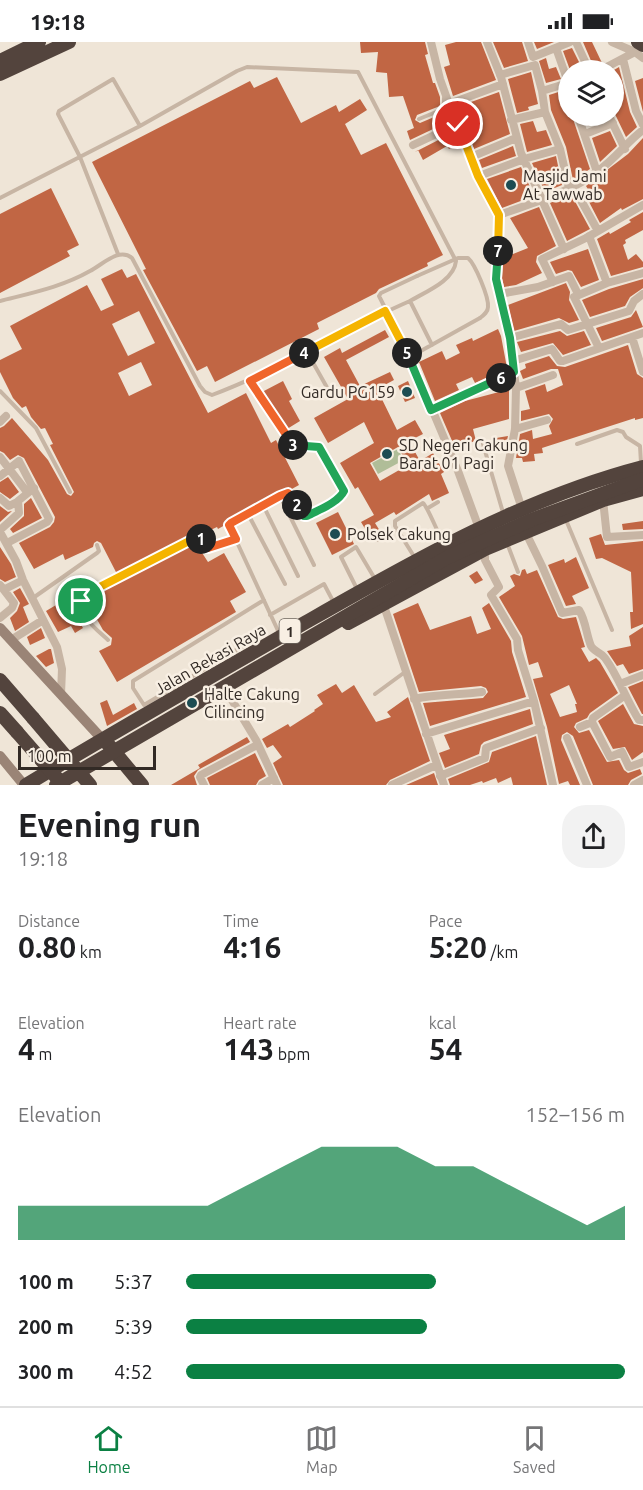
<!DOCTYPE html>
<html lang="en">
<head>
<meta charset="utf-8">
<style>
  :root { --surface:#fff; --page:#f2f2f2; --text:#202124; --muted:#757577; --line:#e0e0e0; --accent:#0b8043 }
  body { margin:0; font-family:Ubuntu,sans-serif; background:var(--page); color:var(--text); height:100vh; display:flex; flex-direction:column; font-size:22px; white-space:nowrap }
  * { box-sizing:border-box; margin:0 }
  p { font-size:20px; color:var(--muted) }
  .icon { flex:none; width:33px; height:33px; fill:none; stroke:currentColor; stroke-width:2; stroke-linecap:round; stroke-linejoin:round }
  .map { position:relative; height:743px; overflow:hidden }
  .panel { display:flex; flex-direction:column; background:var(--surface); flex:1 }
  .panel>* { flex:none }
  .tools { position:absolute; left:558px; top:18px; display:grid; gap:12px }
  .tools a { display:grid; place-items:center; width:66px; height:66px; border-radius:50%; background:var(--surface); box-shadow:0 2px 4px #0004; font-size:30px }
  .scale { position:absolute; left:18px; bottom:15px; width:138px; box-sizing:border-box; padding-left:6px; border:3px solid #322a25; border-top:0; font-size:16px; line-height:21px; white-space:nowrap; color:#322a25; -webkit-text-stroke:4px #f8efe3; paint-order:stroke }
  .pin { position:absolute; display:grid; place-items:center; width:51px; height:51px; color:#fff; margin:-26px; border:3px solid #fff; border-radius:50%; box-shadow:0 2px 6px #0007 }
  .km { position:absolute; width:30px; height:30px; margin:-15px; border-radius:50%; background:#222; color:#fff; font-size:16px; line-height:30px; text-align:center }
  .round { display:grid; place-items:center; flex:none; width:63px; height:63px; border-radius:24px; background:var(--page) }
  .head { display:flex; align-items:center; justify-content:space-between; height:102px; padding:0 18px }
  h1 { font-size:33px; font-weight:700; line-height:45px }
  .metrics { display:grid; grid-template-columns:repeat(3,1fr); gap:9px; height:102px; padding:6px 18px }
  .metrics div { display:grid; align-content:center }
  .metrics b { font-size:30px; font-weight:700 }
  .metrics small { font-size:16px; font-weight:400 }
  .metrics p { font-size:16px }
  .chart { height:168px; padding:12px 18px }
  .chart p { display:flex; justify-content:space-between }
  .chart svg { width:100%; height:108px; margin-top:6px; fill:var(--accent); opacity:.7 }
  ul { padding:0 18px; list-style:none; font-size:20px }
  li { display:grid; grid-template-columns:96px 72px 1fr; align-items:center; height:45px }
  li i { height:15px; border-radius:8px; background:var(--accent) }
  .status { display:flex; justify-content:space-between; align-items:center; height:42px; padding:0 30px; background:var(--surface); direction:ltr }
  .status svg { height:16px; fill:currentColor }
  .tab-bar { display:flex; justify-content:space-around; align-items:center; height:84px; border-top:2px solid var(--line); background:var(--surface); font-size:16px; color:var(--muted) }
  .tab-bar a { display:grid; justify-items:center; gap:3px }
  .tab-bar .active { color:var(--accent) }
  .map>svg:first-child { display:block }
</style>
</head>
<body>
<div class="status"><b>19:18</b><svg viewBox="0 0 49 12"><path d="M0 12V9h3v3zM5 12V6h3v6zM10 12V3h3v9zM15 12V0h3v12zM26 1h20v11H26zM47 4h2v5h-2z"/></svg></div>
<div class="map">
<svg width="643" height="743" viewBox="0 0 643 743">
  <rect width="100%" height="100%" fill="#efe5d7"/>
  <path fill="#b0bd98" d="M398,407L404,418L378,432L372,421Z"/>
  <path fill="#c16644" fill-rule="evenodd" d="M360,0H425L428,12L425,13L433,41H435L440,55V64L417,73L415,78L420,81L446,70L450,79L410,98L407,89L414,86L403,54L389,55L387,31L376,30L378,10L361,11Z
    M456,0H481L496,38L453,54L444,25L450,23L445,3Z
    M493,0H522L528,19L504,26Z
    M534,0H554L537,7Z
    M583,0H592L602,21L596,24L595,28Z
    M572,6L583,28H570L563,9Z
    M546,16L549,27L556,25L561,37L546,41L539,19Z
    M619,25L630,70L637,85L626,95L614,70V28Z
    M531,30L538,62L528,65L529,68L517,71L508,37Z
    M277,35L301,81L336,63L339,70L360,57L367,68L345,82L361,113L386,101L443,213L427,221L428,224L379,247L376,251L317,281L319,287L215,340L207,324L197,329L143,228L146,227L92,120L250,39L254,46Z
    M643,36V70L635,39Z
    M568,47V74H572L590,127L573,138L566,105L551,68L549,53Z
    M499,50L510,92L474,107L457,65Z
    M584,74H603L604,78L588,84Z
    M533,79L537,90L546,88L552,103L527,110L520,82Z
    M610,89L617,104L600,120L592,96Z
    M454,90L459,101L449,107L447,104L423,118L418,108L415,110Z
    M643,96V157L622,168L621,166L600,181L587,156L592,154L586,144L628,112Z
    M513,104L516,114L482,126L479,118Z
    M556,114L562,143L545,150L532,121Z
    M521,125L534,154L502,166L487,137Z
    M51,146L79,203L67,209L70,214L0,251V172Z
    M571,152L590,187L567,199L550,161Z
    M539,165L556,204L537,214L536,220L542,231L516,243L504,245L502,236L503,216L528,206L510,176Z
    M643,170V188L625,198L626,201L623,203L628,218L636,212L643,220V225L611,234L597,197L609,190L610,192L631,180L629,178Z
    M588,207L599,238L581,245L572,229L568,228L556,232L550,220Z
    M122,227L127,236L136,232L208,371L246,351L271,401L276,398L299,443L290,448L279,450L261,460L227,479L225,483L218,487L217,485L200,493L193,492L117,532L101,501L97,499L94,501L93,505L65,518L63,512L34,527L19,501L50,485L54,480L55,475L24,416L18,413L10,418L4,411L0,409V386L4,384L12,376L48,418L67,452L71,454L74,450L50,403L53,402L45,386L41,387L31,375L26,364L22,366L13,356L0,330V318L22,307L10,284L87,243L101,269L114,263L101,237ZM139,269L155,301L128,314L112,282ZM141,320L152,343L129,354L118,331Z
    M643,237V246L630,255L625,264L590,275L582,258L609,247Z
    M566,241L570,250L569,258L579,278L569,281L559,276L514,289L508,263Z
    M636,268L643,285L602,299L596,286L631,275Z
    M498,287L501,294L507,326L475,341L472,335L456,342L459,348L435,359L419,320L442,309L446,318L460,311L456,303L472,296L473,299Z
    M385,288L389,295L346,318L360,344L390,330L394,338L377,347L397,388L415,378L423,392L409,399L420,419L433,411L444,430L441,432L449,451L432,459L429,452L396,473L394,470L375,481L380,489L370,495L361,480L374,473L358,445L355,447L340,421L374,401L364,380L328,401L314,376L348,357L324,315L340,306L342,311ZM398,405L408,423L380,439L370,421Z
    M560,289L567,294L584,289L591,303L563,313L553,301L521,310L517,300Z
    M628,303L637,332L643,336V376L635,378V376L542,406L543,411L534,412L535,419L523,420L522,416H516L520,392L532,388L533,397L552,392L549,384L553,377L549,372L521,379V369L530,367L525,349L545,342L547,350L563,343L558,327H551L523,337L520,329L526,326L525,322L549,314L557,324L565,325Z
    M283,339L292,357L289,359L300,379L287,387L262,350Z
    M408,339L415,356L405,360L398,344Z
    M509,339V377L473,387L476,399L461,403L459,398L453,401L440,371L465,359L499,350L497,345Z
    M508,394L506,402L497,403L496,396Z
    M8,435L19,450L10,457L0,450V440Z
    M31,456L42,476L13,491L10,487L24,474V462Z
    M0,464L8,470L12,469L0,480Z
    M338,470L354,502L332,513L316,481Z
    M643,479V487L623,488L622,482Z
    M601,492L605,503L643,499V582L631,587L630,570H633L631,530L602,516L596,517L589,496Z
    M195,500L208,520L224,511L246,550L230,559L236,570L117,640L99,609L111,603L112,596L103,588L86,558Z
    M0,505L11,522L16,535L5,540L0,537Z
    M576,515L589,546L572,554L576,562L566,564L548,523L564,517L565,521Z
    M525,527L527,532L537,528L558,575L563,577L576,575L585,605L581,606L589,620L596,616L600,620L618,651L590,671L587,676L576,681L574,685L579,691L589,688L607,720L619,718L624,728L628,731L640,727L642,732L631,738L628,743H593L573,694L567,690L562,693L561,698L580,743H570L568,739L559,742L547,685L533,637L543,635L538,620L529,623L522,594L499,555L515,544L510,534L514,532L520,534L522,528ZM569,643L577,662H575L577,670L560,675L550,652Z
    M477,529L483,538L475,542L469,534Z
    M20,546L29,562L23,565L29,580L15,589L10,576L17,569L20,561L13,550Z
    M66,557L83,586L75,591L71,584L58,590L46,569Z
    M418,561L430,588L471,574L477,592L491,587L482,566L489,561L511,599L512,610L526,655L430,684L423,661L483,656L488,650L486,646L481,644L419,650L393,572Z
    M643,585V627L629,632L623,622L617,624L607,609L631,604L629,594Z
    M41,586L45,596L30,603L27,595Z
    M49,607H51L54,621L46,625L36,614Z
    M643,639V672H642L628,645Z
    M336,642L342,651L354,643L376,680L391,675L387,670L408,655L430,719L390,738L386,743H283L273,721L282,715L273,703L267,706L262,697L288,682L290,685L315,669L314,668L323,662L317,653Z
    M107,658L113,673L134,661L137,667L107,684L100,661Z
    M623,662L634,682L643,684V710L632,718L625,705L613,707L598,679Z
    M530,667L533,682L484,700L481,703L479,712L445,726L439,711L450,707L444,693Z
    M536,694L547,743H513L511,735L498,741L496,736L483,741L482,739L470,743H450L448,737L489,720L492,710Z
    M247,695L250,700L198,728L194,734L197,743H171L200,726L198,723Z
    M255,711L266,734L259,738L256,743H210L207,736Z
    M434,731L438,743H406Z"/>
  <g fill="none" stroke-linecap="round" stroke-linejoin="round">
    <path stroke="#c7b5a4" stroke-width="4" d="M419,77L441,68L444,66V56
      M0,156L140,84L237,29L247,25L358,30L456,219C454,239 425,250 410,259
      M118,212L80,115L58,72L59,69L113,37L140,84
      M417,234L381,251L379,254L410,315L480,276
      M0,259C31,251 62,245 90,229C102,223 119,205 132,216L200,344L205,350L212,353C281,327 343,288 410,259L432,303
      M307,310L329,349
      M250,339L292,402L319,405L344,449C337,461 316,470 304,474L288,451L229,483L280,593
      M0,349L36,386L70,450
      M483,402L504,474
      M577,402L617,388L623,390L626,395L640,404L641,421
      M280,454L314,523
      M263,463L298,534
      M428,466L438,460
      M248,472L285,542
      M566,478L612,588
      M378,498L397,487
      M507,501L518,530
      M415,516L395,484V479L423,461C428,465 438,492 443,500
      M357,547L341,515L356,505L375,537
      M33,556L97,511L99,509L97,503
      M270,573L324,542L334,561
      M108,598C95,586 78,574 82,555L195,496L202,498L209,506L235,497
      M375,652L405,630
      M144,663L133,646V639L264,558
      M144,663L243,604"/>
    <path stroke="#c7b5a4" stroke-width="8" d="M431,0L440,37L449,62L479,134L499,173L496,237L510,296L516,346L515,387L508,424L522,467
      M487,0L501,35L521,111L564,207
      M528,0L533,15L570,0
      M576,0L589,28
      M612,0L635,10L643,16
      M556,6L568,40
      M623,17L636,69L643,83
      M601,28L635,10
      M500,33L535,23L542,49L545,70L560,107L569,146
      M542,49L568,41
      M449,62L503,42
      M578,74L597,130
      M609,74L625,107
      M511,78L545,70
      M585,92L613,81
      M413,103L458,82
      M471,115L516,96
      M479,134L524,117L560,107
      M573,144L598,189
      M499,173C532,161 570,151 598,129C615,117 627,100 643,88
      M589,194L607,241L574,255L599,306
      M553,240L542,217L586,196L643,163
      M607,241L643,231
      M500,252L538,245L569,234L578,252
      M632,295L643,330
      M510,296L561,282L568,288L629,269L634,259L643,252
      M410,315L458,429L480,489
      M513,319L552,307L560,319H563L643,291
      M516,346L553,333
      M431,368L514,330
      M0,380L6,374
      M515,387L547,378
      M0,415L27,450
      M0,434L19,419L49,477L47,480L7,501
      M0,456L9,464L17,460
      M603,458L607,495L643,493
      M0,488L19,471L18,459L34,446
      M525,489L542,524L562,571L579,568C586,579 586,592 591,604C594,610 601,610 605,616C619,635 626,658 639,678H643
      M0,490L16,519L23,538L57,605L62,627L61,652
      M485,506V518L499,545L491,553L517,597L518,608L534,659L553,743
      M0,543L14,561L12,566L0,576
      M5,547L23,538
      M383,561L444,743
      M11,598L43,578
      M620,642L643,633
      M227,650L256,698L277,743
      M414,657C437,652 459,653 482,650
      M592,680L610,715L622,710L629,725L643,720
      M580,685L592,680L593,676L624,654
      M426,692L534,659
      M567,696L587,743
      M440,734L485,716L486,706L541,686
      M204,743L200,735L201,733L257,703
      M262,743L274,736
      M392,743L436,723
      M634,743L643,738"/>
    <path stroke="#9a8476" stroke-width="10" d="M0,586L103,698
      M0,714L24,743"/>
    <path stroke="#53443d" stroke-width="14" d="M638,0L643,3
      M0,19L39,0
      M0,32L69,0
      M348,581L485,507L603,458L643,447
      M0,638L33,676
      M0,671L17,690
      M107,701L142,743
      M26,743C117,688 209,636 301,583C410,521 520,457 643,425"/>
    <path stroke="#c7b5a4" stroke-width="4" d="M417,234L458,216H468C475,222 489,255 488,265C488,270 484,273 480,276"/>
    <path stroke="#53443d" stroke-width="14" d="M33,676L90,743
      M17,690L63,743
      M56,743L448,515L531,478L643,437"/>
  </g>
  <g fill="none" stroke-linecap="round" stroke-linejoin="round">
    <defs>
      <path id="split-1" d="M81,559L82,555L86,552L195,496L201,497"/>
      <path id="split-2" d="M201,497L208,506L236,497L229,483L231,481L280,454L288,451L297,463"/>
      <path id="split-3" d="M293,403L319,405L344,449C338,461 318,468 307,474H304L297,463"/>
      <path id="split-4" d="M293,403L250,339L304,311"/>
      <path id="split-5" d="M304,311L385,269L407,311"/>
      <path id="split-6" d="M407,311L431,368L501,336"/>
      <path id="split-7" d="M498,209L496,237L510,296L514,330L501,336"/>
      <path id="split-8" d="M458,82L478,134L499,173L498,209"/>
    </defs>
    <use href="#split-1" stroke="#fff" stroke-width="12"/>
    <use href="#split-2" stroke="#fff" stroke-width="12"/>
    <use href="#split-3" stroke="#fff" stroke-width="12"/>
    <use href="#split-4" stroke="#fff" stroke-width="12"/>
    <use href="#split-5" stroke="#fff" stroke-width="12"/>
    <use href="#split-6" stroke="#fff" stroke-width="12"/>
    <use href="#split-7" stroke="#fff" stroke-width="12"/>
    <use href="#split-8" stroke="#fff" stroke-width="12"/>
    <use href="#split-1" stroke="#f5b400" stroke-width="8"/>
    <use href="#split-2" stroke="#f0652b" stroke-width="8"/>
    <use href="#split-3" stroke="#22a559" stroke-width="8"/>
    <use href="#split-4" stroke="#f0652b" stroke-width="8"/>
    <use href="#split-5" stroke="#f5b400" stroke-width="8"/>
    <use href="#split-6" stroke="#22a559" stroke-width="8"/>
    <use href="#split-7" stroke="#22a559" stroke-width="8"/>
    <use href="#split-8" stroke="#f5b400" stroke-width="8"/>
  </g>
  <g fill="#1d4c52" stroke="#f8efe3" stroke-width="2">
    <circle cx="511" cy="143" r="6"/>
    <circle cx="407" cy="350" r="6"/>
    <circle cx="387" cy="412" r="6"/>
    <circle cx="335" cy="492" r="6"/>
    <circle cx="192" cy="661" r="6"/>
  </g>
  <g text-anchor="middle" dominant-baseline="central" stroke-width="5" stroke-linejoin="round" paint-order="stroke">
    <rect fill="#f8efe3" stroke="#6d655e" stroke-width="1.5" x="279.5" y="577" width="21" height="24" rx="4.5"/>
    <g font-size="15" font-weight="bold" fill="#322a25">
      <text x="290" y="589">1</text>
    </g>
    <g font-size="16" fill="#322a25" stroke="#f8efe3" text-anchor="start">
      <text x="523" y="134">Masjid Jami<tspan x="523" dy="18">At Tawwab</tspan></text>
      <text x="395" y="350" text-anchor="end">Gardu PG159</text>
      <text x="399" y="403">SD Negeri Cakung<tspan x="399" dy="18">Barat 01 Pagi</tspan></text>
      <text x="347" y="492">Polsek Cakung</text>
      <text x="204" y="652">Halte Cakung<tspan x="204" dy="18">Cilincing</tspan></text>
    </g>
    <g font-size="16" fill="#322a25" stroke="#f8efe3">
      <text transform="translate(210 617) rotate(-30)">Jalan Bekasi Raya</text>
    </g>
  </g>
</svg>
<div class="tools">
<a><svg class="icon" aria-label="layers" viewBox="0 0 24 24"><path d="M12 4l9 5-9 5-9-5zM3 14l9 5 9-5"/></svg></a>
</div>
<div class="scale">100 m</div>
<div class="pin" style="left:81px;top:559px;background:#1e9e55"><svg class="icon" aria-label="arrive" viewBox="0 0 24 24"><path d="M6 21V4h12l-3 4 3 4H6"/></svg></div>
<div class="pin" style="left:458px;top:82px;background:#d93025"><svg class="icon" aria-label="check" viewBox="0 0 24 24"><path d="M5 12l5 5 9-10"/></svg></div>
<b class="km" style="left:201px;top:497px">1</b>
<b class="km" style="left:297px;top:463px">2</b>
<b class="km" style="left:293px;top:403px">3</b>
<b class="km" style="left:304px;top:311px">4</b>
<b class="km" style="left:407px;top:311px">5</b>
<b class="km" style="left:501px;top:336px">6</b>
<b class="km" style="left:498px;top:209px">7</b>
</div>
<section class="panel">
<div class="head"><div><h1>Evening run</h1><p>19:18</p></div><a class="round"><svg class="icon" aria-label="share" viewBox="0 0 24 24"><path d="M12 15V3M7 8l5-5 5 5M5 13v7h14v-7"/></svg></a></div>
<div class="metrics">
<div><p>Distance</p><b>0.80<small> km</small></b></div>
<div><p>Time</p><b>4:16</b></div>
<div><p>Pace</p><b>5:20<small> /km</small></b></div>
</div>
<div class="metrics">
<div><p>Elevation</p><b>4<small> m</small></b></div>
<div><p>Heart rate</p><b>143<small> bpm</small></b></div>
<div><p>kcal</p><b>54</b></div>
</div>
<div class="chart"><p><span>Elevation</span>152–156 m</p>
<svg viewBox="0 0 160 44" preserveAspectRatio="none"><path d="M0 44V30L10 30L20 30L30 30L40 30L50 30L60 22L70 14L80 6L90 6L100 6L110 14L120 14L130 22L140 30L150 38L160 30V44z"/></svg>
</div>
<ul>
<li><b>100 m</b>5:37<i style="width:57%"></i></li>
<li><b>200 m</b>5:39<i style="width:55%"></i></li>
<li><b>300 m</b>4:52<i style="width:100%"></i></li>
</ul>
</section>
<nav class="tab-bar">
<a class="active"><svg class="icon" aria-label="home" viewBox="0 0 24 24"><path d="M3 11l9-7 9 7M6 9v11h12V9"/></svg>Home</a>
<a><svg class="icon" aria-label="map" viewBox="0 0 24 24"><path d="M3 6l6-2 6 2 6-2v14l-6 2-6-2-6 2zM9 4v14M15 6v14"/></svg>Map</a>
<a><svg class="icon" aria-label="saved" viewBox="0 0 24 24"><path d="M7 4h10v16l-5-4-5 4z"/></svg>Saved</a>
</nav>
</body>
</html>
